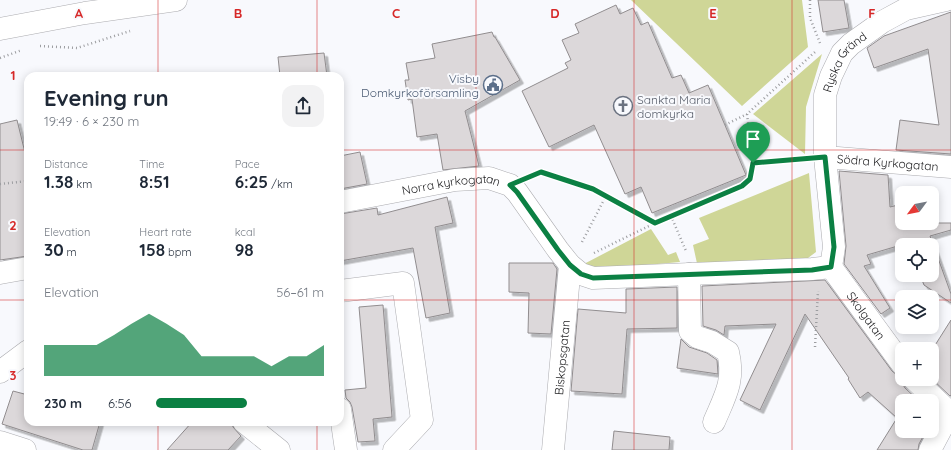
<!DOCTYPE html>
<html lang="en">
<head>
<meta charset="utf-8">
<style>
  :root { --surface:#fff; --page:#f2f2f3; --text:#1f2937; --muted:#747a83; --accent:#0b8043 }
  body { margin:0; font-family:Quicksand,sans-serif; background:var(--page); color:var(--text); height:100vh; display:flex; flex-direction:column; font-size:15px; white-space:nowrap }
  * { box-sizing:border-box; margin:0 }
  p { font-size:13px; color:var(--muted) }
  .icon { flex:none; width:22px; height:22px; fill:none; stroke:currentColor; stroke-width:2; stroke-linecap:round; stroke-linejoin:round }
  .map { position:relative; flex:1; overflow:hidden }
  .sheet { position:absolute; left:24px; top:72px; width:320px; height:354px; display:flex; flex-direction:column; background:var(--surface); border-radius:12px; box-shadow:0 2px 10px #0003 }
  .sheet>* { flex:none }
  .needle { width:26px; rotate:238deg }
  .fabs { position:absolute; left:895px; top:186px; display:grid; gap:8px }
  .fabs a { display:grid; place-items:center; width:44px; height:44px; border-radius:8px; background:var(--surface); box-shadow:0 2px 10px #0003; font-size:20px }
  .pin { position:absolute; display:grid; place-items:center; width:34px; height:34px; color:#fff; margin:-41px -17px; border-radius:50% 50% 50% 0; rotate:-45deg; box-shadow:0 0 4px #0007 }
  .pin .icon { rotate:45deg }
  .round { display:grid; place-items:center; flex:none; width:42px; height:42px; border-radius:12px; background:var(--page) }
  .overview { display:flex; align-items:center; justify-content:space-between; height:68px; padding:0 20px }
  h1 { font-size:22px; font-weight:700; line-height:30px }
  .stats { display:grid; grid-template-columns:repeat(3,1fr); gap:6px; height:68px; padding:4px 20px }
  .stats div { display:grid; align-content:center }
  .stats b { font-size:17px; font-weight:700 }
  .stats small { font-size:11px; font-weight:400 }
  .stats p { font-size:11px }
  .chart { height:112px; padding:8px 20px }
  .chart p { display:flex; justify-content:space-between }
  .chart svg { width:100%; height:72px; margin-top:4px; fill:var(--accent); opacity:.7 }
  ul { padding:0 20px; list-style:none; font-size:13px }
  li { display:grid; grid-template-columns:64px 48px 1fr; align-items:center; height:30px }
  li i { height:10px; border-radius:5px; background:var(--accent) }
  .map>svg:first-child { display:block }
</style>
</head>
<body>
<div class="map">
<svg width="951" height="450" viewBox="0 0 951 450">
  <defs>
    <filter id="shadow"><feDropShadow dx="3.5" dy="3.5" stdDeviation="0" flood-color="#0004"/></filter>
  </defs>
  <rect width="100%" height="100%" fill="#f8f9fd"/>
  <path fill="#cfd697" d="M631,0H802L808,47L742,106Z
    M822,54L806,107L805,154L753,114Z
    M809,173L816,252L804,261L698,268L693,245L709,239L699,218Z
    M651,229L668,255L676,252L680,262L590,270L582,265Z"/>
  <path fill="#dcd8da" stroke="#918d8f" filter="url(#shadow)" d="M818,0H844L849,28L823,32Z
    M616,5L620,14L633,8L641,25L648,22L672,78L681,75L689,93L708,85L746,175L652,213L641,187L625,194L594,125L549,147L522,91L568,68L565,63L571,60L562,40L579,33L575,24Z
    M951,12V154L896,150L900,120L939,125L928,49L874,68L867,48L884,36Z
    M492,32L494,37H495L520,80L465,111L479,166L443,170L437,134L417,137L412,99L408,100L405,80H409L406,63L435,58L432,44Z
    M324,53L327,76H280L278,57Z
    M17,120L28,165V256L0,260V124Z
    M360,152L367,184L340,189V156Z
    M839,171L888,175L890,207L902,204V223H951V230L930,236L951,294V303L924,285L920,275H932V245H909L908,243L867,255L871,264L864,266L890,308L881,314L844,264L846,246Z
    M447,197L453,223L435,227L450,313L426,318L413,248L340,261V214L377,208L378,215Z
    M509,263H553L557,269L551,334L528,333L529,293L509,292Z
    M825,280L892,371L897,375L901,376L902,383L905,388L919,401H902V431H926L919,444L918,450H877L897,418L868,392L860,398L848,379L849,378L805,314L760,410L740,400L776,324L725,326L724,335L716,330L703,326L702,286Z
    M677,287V328L627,329L622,394L571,391L578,309L626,313V289Z
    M383,305L392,417L373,419L375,441L358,442L352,407L350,402L346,398L345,390L366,388L359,307Z
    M951,320V395L950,396L932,379V350Z
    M681,339L689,347L707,353L717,360L718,374L677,368Z
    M13,391L28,395V422H100L92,450H83L2,424Z
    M192,422H232L233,427L241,436L228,450H167Z
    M614,431L670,437L669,450H612Z"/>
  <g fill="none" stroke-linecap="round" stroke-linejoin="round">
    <defs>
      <g id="minor">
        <path d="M0,29L85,13L176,0"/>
        <path id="s1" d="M825,157L951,167"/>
        <path id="s2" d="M340,202L455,180L489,178L510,185L517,192L558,250L570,265L581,274L593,278L812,269L831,267"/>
        <path id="s3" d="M831,267L834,247L825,157V95L831,76L842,53L851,44L882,22L906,9L946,0"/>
        <path id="s4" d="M831,267L902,364"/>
        <path d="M0,273L28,268"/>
        <path d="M689,274L690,331L697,337L712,342L728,352C735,381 725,396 714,422"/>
        <path d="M340,291L403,283L422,420L394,450"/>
        <path d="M0,372L28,351"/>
        <path d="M914,379L950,413"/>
        <path d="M340,409L346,450"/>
        <path d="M244,422L279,450"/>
        <path d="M0,442L25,450"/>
        <path id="s5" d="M553,450L570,265"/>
        <path d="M930,450L951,410"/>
      </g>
    </defs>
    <use href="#minor" stroke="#acacb0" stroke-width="23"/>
    <path stroke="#9c9da0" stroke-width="2.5" stroke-dasharray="1 3" stroke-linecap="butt" d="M810,0V18L820,43
      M40,46L77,48L130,31
      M0,58L22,50
      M725,125L747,114
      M753,163L802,159
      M533,176L541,173L593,189L655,223L742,186L751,179L753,163L747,114L815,52
      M0,184L28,181
      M671,216L686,251
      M582,242L606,196
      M594,253L655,223
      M815,347L818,291"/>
    <use href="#minor" stroke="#fff" stroke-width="22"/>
  </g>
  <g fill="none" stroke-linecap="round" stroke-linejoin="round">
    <defs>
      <path id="route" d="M825,157L834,247L831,267L812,270L593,278L581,274L570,265L558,250L517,192L510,185L541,172L593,189L655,223L742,186L750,179L753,163Z"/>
    </defs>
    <use href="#route" stroke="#fff" stroke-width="8"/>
    <use href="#route" stroke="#0b8043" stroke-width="5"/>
  </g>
  <path fill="none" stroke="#d62828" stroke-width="1" stroke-opacity="0.55" d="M158,0V76M317,0V76M476,0V450M634,0V450M792,0V450M0,150H28M340,150H951M0,300H28M340,300H902M932,300H951M158,422V450M317,422V450"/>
  <defs>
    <symbol id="civic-ring" viewBox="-11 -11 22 22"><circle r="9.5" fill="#f8f9fd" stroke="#5c6f8a" stroke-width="1.5"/><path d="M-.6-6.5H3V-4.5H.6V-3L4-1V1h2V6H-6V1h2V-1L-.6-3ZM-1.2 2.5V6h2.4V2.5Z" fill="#5c6f8a"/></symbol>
    <symbol id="church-ring" viewBox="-11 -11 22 22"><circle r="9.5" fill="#f8f9fd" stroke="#6b7280" stroke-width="1.5"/><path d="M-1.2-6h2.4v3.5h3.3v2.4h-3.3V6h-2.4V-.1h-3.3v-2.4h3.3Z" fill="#6b7280"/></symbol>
  </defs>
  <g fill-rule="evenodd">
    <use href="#civic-ring" x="482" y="74" width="22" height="22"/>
    <use href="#church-ring" x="612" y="95" width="22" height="22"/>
  </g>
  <g text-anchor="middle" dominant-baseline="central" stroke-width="4" stroke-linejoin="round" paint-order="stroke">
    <g font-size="12" fill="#1d1d1f" stroke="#f8f9fd">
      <text stroke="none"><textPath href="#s3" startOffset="212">Ryska Gränd</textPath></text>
      <text stroke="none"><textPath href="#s1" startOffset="63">Södra Kyrkogatan</textPath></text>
      <text stroke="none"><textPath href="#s2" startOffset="113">Norra kyrkogatan</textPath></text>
      <text stroke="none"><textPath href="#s4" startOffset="60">Skolgatan</textPath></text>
      <text stroke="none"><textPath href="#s5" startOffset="93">Biskopsgatan</textPath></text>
    </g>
    <g font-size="12" fill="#4e5e75" stroke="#f8f9fd" text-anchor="end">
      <text x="479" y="78">Visby<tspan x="479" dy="14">Domkyrkoförsamling</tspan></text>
    </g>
    <g font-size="12" fill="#5b616d" stroke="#f8f9fd" text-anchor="start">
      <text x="637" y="99">Sankta Maria<tspan x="637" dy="14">domkyrka</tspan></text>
    </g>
  </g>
  <g font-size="13" text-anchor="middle" font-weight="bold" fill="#d62828" stroke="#f8f9fd" stroke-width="4" stroke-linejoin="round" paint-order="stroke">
    <text x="79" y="18">A</text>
    <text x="238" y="18">B</text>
    <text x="396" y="18">C</text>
    <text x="555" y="18">D</text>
    <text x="713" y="18">E</text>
    <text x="872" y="18">F</text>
    <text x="13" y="80">1</text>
    <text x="13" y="230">2</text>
    <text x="13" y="380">3</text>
  </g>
</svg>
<div class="fabs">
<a><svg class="needle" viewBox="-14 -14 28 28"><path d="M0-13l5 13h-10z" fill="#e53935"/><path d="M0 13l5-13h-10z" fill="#747a83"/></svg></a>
<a><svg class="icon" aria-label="locate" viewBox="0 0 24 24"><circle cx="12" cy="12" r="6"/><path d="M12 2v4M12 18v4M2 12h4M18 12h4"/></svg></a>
<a><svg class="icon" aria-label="layers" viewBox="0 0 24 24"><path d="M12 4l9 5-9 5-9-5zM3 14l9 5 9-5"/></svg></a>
<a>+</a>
<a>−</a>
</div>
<div class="pin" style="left:753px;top:163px;background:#1e9e55"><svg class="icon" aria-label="arrive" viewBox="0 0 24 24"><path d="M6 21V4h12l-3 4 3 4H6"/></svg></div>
<section class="sheet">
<div class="overview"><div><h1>Evening run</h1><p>19:49 · 6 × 230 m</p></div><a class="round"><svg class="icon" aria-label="share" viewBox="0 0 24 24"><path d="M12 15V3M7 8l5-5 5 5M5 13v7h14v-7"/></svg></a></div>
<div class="stats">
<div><p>Distance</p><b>1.38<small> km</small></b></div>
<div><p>Time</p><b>8:51</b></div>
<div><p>Pace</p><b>6:25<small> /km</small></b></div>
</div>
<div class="stats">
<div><p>Elevation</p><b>30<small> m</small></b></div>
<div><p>Heart rate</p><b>158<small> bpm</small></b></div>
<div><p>kcal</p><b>98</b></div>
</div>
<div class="chart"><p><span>Elevation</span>56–61 m</p>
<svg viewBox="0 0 160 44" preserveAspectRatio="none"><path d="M0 44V25L10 25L20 25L30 25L40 19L50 12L60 6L70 12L80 19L90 32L100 32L110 32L120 32L130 38L140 32L150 32L160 25V44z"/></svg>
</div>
<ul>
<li><b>230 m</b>6:56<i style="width:54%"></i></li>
</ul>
</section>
</div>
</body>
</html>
